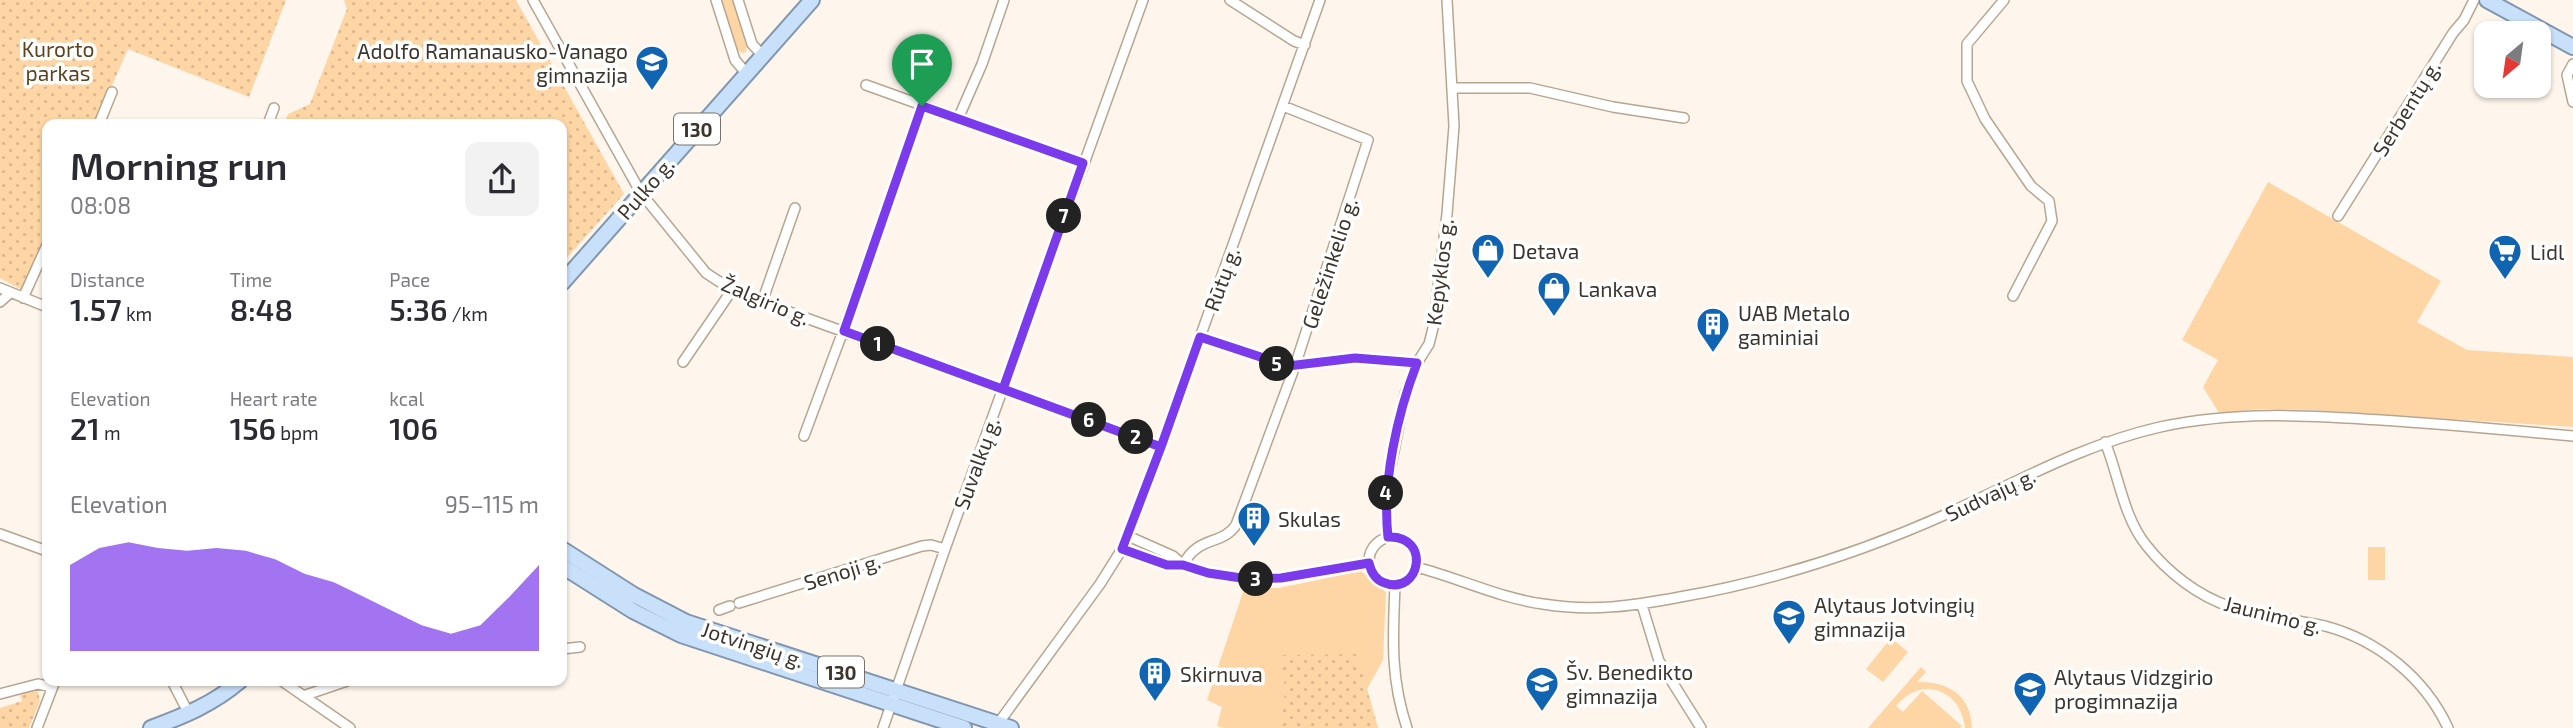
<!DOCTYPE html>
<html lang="en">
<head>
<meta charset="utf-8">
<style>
  :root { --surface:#fff; --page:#f2f2f3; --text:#2b2b33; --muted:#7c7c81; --accent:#7c3aed }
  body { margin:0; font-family:"Exo 2",sans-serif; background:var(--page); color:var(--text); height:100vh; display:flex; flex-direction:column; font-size:26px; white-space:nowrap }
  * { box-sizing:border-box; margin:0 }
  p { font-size:23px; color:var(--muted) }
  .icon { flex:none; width:38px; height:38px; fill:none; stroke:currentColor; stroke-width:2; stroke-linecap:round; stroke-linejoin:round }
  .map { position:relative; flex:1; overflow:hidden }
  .drawer { position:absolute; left:42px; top:119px; width:525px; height:567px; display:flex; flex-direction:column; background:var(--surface); border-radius:14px; box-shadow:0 2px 5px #0004 }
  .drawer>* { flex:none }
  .needle { width:46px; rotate:209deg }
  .controls { position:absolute; left:2474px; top:21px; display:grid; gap:14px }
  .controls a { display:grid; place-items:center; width:77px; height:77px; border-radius:14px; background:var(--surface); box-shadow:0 2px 5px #0004; font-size:35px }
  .pin { position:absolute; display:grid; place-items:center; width:60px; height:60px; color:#fff; margin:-72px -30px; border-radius:50% 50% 50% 0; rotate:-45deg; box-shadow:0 0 7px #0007 }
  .pin .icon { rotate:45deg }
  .km { position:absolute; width:35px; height:35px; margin:-18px; border-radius:50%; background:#222; color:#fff; font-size:19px; line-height:35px; text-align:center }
  .round { display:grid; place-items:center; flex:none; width:74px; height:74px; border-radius:14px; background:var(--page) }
  .overview { display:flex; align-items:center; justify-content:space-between; height:119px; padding:0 28px }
  h1 { font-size:38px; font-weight:600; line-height:52px }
  .stats { display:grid; grid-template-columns:repeat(3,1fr); gap:10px; height:119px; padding:7px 28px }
  .stats div { display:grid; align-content:center }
  .stats b { font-size:30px; font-weight:600 }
  .stats small { font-size:19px; font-weight:400 }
  .stats p { font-size:19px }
  .chart { height:196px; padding:14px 28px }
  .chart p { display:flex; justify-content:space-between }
  .chart svg { width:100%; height:126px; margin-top:7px; fill:var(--accent); opacity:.7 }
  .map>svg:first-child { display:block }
</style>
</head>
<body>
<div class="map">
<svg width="2573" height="728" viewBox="0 0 2573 728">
  <defs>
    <pattern id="park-dots" width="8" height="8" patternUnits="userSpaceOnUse" patternTransform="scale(1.75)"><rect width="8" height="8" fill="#fed5a5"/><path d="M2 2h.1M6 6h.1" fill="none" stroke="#dbb78e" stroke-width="1.8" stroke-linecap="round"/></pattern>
  </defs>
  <rect width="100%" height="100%" fill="#fef6ed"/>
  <path fill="#fed5a5" d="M722,0H733L747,47L746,52L742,53L737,49Z
    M2268,182L2441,281L2417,322L2467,350L2573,357V427L2311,410L2260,409L2219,413L2203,387L2218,360L2182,340Z
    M2368,547H2385V580H2368Z
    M1361,571L1386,592L1383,660L1367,689L1378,728H1224L1217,726L1222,707L1207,700L1244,589L1279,588Z
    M1891,638L1908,652L1883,682L1866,669Z
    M1921,667L1926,672L1917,682C1948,681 1971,695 1972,728H1965C1961,689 1921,675 1896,706L1903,712L1922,691L1962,726L1960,728H1868Z"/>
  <path fill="url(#park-dots)" d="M0,0H286L249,97L128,49L95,124H47V232L22,290L0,278Z
    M344,0H516L624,194L562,263V124H284L288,114L310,104L347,9Z
    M1357,654L1378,728H1278L1286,690L1279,655Z
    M35,690L38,691L40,701L29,728H0V708L22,701L20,695Z"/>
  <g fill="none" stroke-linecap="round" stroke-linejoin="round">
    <defs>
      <path id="street" d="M533,0L641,193L706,273L732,290L762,302L1161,447
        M716,0L735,60L746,73
        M738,0L752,44L762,55
        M1230,0L1294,41L1305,45
        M2004,0L1967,44V81L1985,119L2031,186L2049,201L2052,221L2013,296
        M2573,64L2567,75L2573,102
        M866,85L1083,163
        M1453,88H1530L1613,107L1684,118
        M958,119L982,64L1004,0
        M99,124L112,92
        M268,124L274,108
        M2338,216L2453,33L2464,20L2474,0
        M0,288L47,307
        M23,298L47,245
        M0,302L10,293
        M762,302L795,208
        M1201,337L1288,366L1355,358L1417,363
        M683,362L732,290
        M804,436L843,331L922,106
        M2105,442C2119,476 2123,516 2146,545C2168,573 2198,596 2231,607C2262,617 2294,619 2325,626C2378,640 2425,678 2448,728
        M0,534L47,551
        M1128,536L1173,556L1183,565
        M1388,537L1386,492L1405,394L1417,363L1429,344L1433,328L1447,214L1454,126L1447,0
        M1369 561a24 24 0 1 1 48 0a24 24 0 1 1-48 0Z
        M1122,549L1167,565H1183L1208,573L1248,579L1281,578L1369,563
        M1183,565C1198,535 1222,546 1236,525L1295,366L1368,140L1283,106
        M1416,567C1459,578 1499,598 1543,604C1592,612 1632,606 1680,597C1773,581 1862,552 1949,513C2018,481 2085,444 2160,427C2233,411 2307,415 2381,420C2445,424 2509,430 2573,436
        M1395,585C1393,637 1390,677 1407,728
        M739,603L922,546L931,545L945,549
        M1642,605L1659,661L1701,728
        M719,610L730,606
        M562,649L580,647
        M172,681L189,714
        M282,681L350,728
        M0,694L38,684L52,687
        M303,696L347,681
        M997,725L1100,584L1122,549L1161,447L1320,0
        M37,728L55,681
        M883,728L945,549L1143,0"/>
      <path id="primary" d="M2487,0L2573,47
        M562,283L812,0
        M562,549L634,595L686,622L1011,728
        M562,566L633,611L681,635L964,728
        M151,728C184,716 213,704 240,681"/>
    </defs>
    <use href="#street" stroke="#b7a590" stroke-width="12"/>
    <use href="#primary" stroke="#8196af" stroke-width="18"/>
    <use href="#street" stroke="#fff" stroke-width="9"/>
    <use href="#primary" stroke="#c9e0fa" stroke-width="14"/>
  </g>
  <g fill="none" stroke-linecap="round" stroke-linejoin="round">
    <defs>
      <path id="route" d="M922,106L844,331L1161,447L1122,549L1167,565H1183L1208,573L1248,579L1281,578L1369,563C1371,572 1375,580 1385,583C1420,596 1432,535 1388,537C1382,482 1397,415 1417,363L1355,358L1288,366L1200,337L1161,447L1003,389L1083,163L922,106"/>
    </defs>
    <use href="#route" stroke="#fff" stroke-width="14"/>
    <use href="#route" stroke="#7c3aed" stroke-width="9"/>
  </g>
  <defs>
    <symbol id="school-pin" viewBox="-11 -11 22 30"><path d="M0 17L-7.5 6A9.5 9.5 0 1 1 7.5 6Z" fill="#1064b2" stroke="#fff"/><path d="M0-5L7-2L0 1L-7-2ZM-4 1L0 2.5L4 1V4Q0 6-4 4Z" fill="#fff"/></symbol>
    <symbol id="shop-pin" viewBox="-11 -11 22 30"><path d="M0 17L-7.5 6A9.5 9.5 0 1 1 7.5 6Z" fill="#1064b2" stroke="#fff"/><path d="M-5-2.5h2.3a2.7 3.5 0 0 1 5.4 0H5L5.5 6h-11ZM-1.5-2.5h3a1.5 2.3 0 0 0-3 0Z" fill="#fff"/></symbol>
    <symbol id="supermarket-pin" viewBox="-11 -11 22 30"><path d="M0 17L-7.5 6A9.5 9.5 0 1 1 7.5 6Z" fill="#1064b2" stroke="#fff"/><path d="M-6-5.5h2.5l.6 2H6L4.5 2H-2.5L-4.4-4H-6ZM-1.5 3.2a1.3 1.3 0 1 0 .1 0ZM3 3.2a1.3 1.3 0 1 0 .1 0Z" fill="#fff"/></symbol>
    <symbol id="building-pin" viewBox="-11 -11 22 30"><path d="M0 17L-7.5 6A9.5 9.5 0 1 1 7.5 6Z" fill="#1064b2" stroke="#fff"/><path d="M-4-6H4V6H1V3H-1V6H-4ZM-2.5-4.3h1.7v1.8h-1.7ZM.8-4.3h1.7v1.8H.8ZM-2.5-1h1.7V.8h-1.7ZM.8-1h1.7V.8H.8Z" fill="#fff"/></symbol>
  </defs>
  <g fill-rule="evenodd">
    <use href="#school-pin" x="633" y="43" width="38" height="52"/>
    <use href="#shop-pin" x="1469" y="231" width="38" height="52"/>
    <use href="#supermarket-pin" x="2486" y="232" width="38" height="52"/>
    <use href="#shop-pin" x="1535" y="269" width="38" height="52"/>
    <use href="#building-pin" x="1694" y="305" width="38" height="52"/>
    <use href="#building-pin" x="1235" y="499" width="38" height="52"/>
    <use href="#school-pin" x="1770" y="597" width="38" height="52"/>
    <use href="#building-pin" x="1136" y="654" width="38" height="52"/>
    <use href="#school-pin" x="1523" y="664" width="38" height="52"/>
    <use href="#school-pin" x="2011" y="669" width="38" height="52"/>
  </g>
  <g text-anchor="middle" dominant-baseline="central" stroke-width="7" stroke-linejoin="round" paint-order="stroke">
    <g fill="#fff" stroke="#77726b" stroke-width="2">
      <rect x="674" y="113.5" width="46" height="31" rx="5"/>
      <rect x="818" y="656.5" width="46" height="31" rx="5"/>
    </g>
    <g font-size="19" font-weight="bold" fill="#3d352c">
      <text x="697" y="129">130</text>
      <text x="841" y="672">130</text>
    </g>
    <g font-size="21" fill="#5f411c" stroke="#fff">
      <text x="58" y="48">Kurorto<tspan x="58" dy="24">parkas</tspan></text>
    </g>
    <g font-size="21" fill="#3d352c" stroke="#fff" text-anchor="start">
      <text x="628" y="50" text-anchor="end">Adolfo Ramanausko-Vanago<tspan x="628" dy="24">gimnazija</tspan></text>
      <text x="1512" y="250">Detava</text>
      <text x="2530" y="251">Lidl</text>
      <text x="1578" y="288">Lankava</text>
      <text x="1738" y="312">UAB Metalo<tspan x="1738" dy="24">gaminiai</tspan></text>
      <text x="1278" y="518">Skulas</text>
      <text x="1814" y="604">Alytaus Jotvingių<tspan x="1814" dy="24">gimnazija</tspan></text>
      <text x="1566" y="671">Šv. Benedikto<tspan x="1566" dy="24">gimnazija</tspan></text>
      <text x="1180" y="673">Skirnuva</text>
      <text x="2054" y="676">Alytaus Vidzgirio<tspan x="2054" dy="24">progimnazija</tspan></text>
    </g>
    <g font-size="21" fill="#3d352c" stroke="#fff">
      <text transform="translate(2406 108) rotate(-58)">Serbentų g.</text>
      <text transform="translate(645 188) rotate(-49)">Pulko g.</text>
      <text transform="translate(1329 263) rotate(-72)">Geležinkelio g.</text>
      <text transform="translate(1439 272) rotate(-83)">Kepyklos g.</text>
      <text transform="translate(1221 279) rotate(-70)">Rūtų g.</text>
      <text transform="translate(766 300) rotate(23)">Žalgirio g.</text>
      <text transform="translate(976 463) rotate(-70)">Suvalkų g.</text>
      <text transform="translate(1990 494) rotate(-25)">Sudvajų g.</text>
      <text transform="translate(842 571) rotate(-17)">Senoji g.</text>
      <text transform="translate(2273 614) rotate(14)">Jaunimo g.</text>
      <text transform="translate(753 644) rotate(18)">Jotvingių g.</text>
    </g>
  </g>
</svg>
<div class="controls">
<a><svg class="needle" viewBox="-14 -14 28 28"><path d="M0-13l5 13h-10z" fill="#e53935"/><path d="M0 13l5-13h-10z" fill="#7c7c81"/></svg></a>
</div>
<div class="pin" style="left:922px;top:106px;background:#1e9e55"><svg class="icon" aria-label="arrive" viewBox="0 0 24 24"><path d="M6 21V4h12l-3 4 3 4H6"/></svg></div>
<b class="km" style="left:878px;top:344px">1</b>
<b class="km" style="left:1136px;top:437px">2</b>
<b class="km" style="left:1256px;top:579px">3</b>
<b class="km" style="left:1386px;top:493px">4</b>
<b class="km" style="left:1277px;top:364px">5</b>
<b class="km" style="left:1089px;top:420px">6</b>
<b class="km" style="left:1064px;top:216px">7</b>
<section class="drawer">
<div class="overview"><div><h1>Morning run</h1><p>08:08</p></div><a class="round"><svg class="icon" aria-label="share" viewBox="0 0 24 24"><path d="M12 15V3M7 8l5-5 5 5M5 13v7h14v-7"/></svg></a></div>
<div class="stats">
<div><p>Distance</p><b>1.57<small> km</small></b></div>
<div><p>Time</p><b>8:48</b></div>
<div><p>Pace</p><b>5:36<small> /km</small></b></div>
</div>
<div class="stats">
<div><p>Elevation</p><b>21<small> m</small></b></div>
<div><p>Heart rate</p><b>156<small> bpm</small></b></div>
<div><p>kcal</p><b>106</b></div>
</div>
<div class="chart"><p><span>Elevation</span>95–115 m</p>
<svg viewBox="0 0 160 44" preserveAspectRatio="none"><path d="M0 44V14L10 8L20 6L30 8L40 9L50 8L60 9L70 12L80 17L90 20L100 25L110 30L120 35L130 38L140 35L150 25L160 14V44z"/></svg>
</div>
</section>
</div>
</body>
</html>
